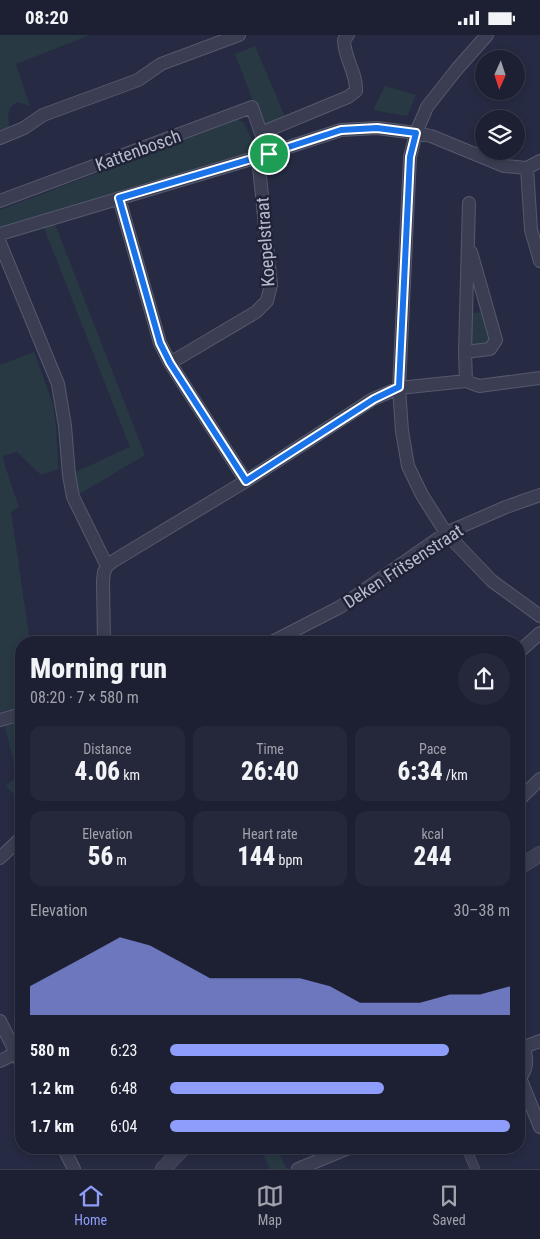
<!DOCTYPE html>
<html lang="en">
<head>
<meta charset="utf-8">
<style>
  :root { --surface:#1c2032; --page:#25283a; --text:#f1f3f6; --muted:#a0a3ac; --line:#3a3e4d; --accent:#8f9dfa }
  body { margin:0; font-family:"Roboto Condensed",sans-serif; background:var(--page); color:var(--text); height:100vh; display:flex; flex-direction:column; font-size:19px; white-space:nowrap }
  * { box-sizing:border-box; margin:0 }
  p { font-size:16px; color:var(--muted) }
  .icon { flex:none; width:28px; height:28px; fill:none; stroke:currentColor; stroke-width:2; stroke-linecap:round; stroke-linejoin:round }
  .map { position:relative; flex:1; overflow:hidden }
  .side { position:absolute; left:15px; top:601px; width:510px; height:518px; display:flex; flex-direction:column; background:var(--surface); border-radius:20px; box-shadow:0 2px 8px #0003,0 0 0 1px var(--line) }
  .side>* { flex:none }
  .needle { width:32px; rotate:183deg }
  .fabs { position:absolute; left:475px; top:15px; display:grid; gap:10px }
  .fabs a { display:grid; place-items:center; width:50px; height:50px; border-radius:50%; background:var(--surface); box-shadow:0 2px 8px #0003,0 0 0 1px var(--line); font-size:25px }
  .pin { position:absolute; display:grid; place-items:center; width:42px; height:42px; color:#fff; margin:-21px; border:2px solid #fff; border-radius:50%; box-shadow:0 1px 5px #0007 }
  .round { display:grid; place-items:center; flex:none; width:52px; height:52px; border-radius:26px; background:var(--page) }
  .overview { display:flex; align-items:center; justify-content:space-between; height:85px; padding:0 15px }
  h1 { font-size:28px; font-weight:800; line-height:38px }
  .figures { display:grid; grid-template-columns:repeat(3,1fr); gap:8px; height:85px; padding:5px 15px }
  .figures div { display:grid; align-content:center; border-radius:12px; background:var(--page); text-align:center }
  .figures b { font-size:25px; font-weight:800 }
  .figures small { font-size:14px; font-weight:400 }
  .figures p { font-size:14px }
  .chart { height:140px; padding:10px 15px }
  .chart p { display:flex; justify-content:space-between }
  .chart svg { width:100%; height:90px; margin-top:5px; fill:var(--accent); opacity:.7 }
  ul { padding:0 15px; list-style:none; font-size:16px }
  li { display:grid; grid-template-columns:80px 60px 1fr; align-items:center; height:38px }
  li i { height:12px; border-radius:6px; background:var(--accent) }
  .status { display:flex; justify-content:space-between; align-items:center; height:35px; padding:0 25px; background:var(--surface); direction:ltr }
  .status svg { height:14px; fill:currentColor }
  .tab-bar { display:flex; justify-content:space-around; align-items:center; height:70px; border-top:1px solid var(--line); background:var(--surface); font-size:14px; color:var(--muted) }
  .tab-bar a { display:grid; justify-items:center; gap:2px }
  .tab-bar .selected { color:var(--accent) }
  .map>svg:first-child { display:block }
</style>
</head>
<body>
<div class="status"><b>08:20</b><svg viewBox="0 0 49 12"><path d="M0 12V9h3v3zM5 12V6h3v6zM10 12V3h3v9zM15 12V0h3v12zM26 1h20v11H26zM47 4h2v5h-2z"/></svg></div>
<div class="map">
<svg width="540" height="1134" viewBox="0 0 540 1134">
  <rect width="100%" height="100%" fill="#262b43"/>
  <path fill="#283944" d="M0,0H90L16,29L30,71L18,67C5,73 8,83 10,95L0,99Z
    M255,11L286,84L263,92L235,19Z
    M385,51L416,60L407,81L373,75Z
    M237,85L243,87L255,111L256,116L0,192V175Z
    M55,189L145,420L76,461L69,440L130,412L44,193Z
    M483,277L491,305L488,311L472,313L469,309L470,278Z
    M34,317L53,369L56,390L58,434L41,440L17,417L3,421L5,431L19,472L11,477L30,607L21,608V672L0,677V330Z
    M21,686V767L6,751L17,741L5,691Z
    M260,1113H276L287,1134H270Z"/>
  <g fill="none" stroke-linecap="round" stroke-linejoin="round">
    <defs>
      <path id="pedestrian" d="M466,1112L475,1134"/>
      <path id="minor" d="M487,0L457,34L427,72L416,98L410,122L399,353L402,396L408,431L422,460L446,498L492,546L540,581
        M0,103L24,93L43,80L138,45L161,29L239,0
        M269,119L261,98L348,62L356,56C357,38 344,23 344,5L348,0
        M527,133L540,126
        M119,163L160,308L170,328L246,446
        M0,166L252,72L261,98
        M0,199L258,122L341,95L377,93L416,98L431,101L504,131L527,133L531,195L540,226
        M0,208L58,349L65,391L69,440L73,462L107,531L104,537L103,546L104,608
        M465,317L490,314L496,305L471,217
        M170,328L256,277L267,266L271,250L258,122
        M466,346L465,317L469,168
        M107,531L115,525L246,446L373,364L399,353L466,346L479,351L540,343
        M270,608L340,572L446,498L506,472L540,460
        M519,617L540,598
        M0,685L21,679
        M519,765L540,744
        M0,823L21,803
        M0,986L21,1028
        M519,1006L524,1012L540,1006
        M0,1026L16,1018
        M520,1043L540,1092
        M519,1044C528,1034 527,1025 524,1012
        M63,1112L74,1134
        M298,1134L351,1112"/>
      <path id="tertiary" d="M519,832L540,819
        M163,1134L184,1112"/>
    </defs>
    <use href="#pedestrian" stroke="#56596d" stroke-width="10"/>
    <use href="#minor" stroke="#56596d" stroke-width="14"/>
    <use href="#tertiary" stroke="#56596d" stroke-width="16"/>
    <use href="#pedestrian" stroke="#3b3e52" stroke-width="9"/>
    <use href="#minor" stroke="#3b3e52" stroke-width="12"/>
    <use href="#tertiary" stroke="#3b3e52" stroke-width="15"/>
  </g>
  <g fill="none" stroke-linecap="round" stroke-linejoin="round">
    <defs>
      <path id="route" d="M377,93L416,98L410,122L399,352L374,364L246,446L170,328L160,308L119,163L258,122L341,95Z"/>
    </defs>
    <use href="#route" stroke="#fff" stroke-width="10"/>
    <use href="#route" stroke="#1a73e8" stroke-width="6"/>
  </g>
  <g text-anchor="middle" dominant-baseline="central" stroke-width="5" stroke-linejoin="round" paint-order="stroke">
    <g font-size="18" fill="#b8bacc" stroke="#1f2338">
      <text transform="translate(138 115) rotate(-20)">Kattenbosch</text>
      <text transform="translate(265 207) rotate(-94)">Koepelstraat</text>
      <text transform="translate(403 531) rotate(-33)">Deken Fritsenstraat</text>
    </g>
  </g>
</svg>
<div class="fabs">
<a><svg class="needle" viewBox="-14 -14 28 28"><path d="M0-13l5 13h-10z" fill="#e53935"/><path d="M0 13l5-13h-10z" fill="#a0a3ac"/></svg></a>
<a><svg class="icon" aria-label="layers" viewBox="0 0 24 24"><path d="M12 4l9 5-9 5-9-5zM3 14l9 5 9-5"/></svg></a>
</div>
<div class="pin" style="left:269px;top:119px;background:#1e9e55"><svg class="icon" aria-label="arrive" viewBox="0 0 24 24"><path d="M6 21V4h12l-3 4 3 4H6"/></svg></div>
<section class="side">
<div class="overview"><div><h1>Morning run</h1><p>08:20 · 7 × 580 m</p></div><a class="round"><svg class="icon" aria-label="share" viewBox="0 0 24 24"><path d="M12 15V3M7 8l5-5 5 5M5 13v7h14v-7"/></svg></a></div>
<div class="figures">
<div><p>Distance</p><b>4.06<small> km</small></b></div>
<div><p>Time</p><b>26:40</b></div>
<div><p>Pace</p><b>6:34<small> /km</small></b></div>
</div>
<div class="figures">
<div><p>Elevation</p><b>56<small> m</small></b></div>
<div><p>Heart rate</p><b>144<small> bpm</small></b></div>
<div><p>kcal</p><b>244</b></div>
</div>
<div class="chart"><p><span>Elevation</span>30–38 m</p>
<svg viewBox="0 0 160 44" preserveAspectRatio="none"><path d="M0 44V30L10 22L20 14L30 6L40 10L50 18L60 26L70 26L80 26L90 26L100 30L110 38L120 38L130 38L140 34L150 34L160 30V44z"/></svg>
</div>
<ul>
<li><b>580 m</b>6:23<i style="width:82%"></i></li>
<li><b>1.2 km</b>6:48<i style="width:63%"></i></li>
<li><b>1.7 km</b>6:04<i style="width:100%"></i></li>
</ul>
</section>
</div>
<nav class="tab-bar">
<a class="selected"><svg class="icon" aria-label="home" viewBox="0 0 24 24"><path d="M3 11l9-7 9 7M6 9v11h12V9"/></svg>Home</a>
<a><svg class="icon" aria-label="map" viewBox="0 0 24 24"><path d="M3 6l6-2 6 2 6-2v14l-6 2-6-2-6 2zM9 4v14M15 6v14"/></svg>Map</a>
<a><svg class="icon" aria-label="saved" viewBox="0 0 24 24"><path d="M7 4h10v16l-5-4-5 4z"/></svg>Saved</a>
</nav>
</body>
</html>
